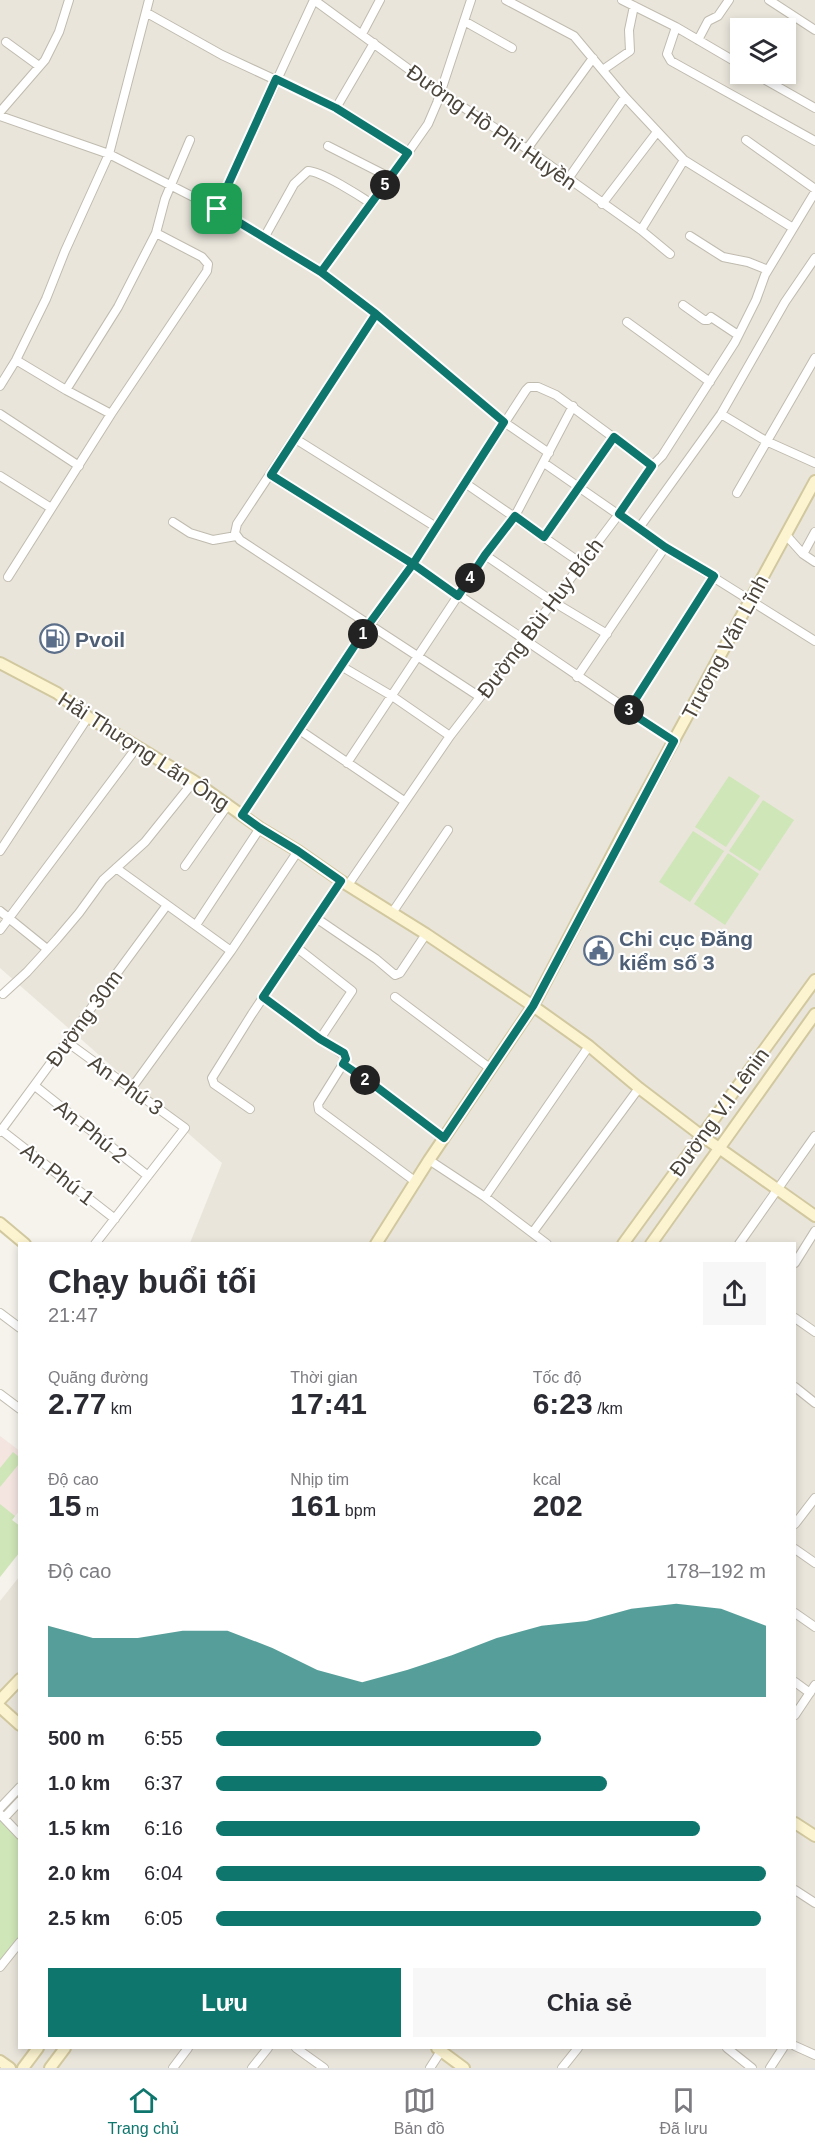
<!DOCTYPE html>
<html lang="vi">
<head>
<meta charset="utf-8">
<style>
  :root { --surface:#fff; --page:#f7f7f7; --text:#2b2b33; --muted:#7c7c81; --line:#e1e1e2; --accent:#0f766e }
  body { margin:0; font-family:Helvetica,sans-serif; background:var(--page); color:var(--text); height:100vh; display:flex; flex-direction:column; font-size:22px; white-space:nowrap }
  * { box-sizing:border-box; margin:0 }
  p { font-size:20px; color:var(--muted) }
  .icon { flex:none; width:33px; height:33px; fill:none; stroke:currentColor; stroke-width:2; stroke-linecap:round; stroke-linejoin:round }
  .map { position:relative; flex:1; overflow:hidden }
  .sheet { position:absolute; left:18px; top:1242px; width:778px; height:807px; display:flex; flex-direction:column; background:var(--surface); border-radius:0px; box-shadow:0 3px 9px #0003 }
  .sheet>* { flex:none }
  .buttons { position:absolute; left:730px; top:18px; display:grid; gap:12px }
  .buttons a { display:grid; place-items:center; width:66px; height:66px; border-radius:0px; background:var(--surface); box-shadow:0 3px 9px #0003; font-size:30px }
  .pin { position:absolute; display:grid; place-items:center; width:51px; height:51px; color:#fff; margin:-26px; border-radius:12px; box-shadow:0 3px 9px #0006 }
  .km { position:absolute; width:30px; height:30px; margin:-15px; border-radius:50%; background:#222; color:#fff; font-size:16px; line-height:30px; text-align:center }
  .round { display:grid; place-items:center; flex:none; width:63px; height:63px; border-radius:0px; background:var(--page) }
  .head { display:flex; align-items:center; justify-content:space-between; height:102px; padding:0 30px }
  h1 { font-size:33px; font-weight:800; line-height:45px }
  .metrics { display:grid; grid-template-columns:repeat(3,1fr); gap:9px; height:102px; padding:6px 30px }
  .metrics div { display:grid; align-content:center }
  .metrics b { font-size:30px; font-weight:800 }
  .metrics small { font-size:16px; font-weight:400 }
  .metrics p { font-size:16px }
  .chart { height:168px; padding:12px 30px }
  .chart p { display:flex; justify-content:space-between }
  .chart svg { width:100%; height:108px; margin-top:6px; fill:var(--accent); opacity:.7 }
  .button { display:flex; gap:12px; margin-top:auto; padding:12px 30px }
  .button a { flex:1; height:69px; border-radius:0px; background:var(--accent); color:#fff; font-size:24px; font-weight:800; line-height:69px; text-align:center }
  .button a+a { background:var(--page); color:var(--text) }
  ul { padding:0 30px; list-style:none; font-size:20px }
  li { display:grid; grid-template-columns:96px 72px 1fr; align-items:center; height:45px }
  li i { height:15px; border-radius:8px; background:var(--accent) }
  .tabs { display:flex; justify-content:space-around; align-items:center; height:84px; border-top:2px solid var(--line); background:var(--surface); font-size:16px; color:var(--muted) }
  .tabs a { display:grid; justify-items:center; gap:3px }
  .tabs .active { color:var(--accent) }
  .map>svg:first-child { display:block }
</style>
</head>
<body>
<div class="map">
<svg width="815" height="2068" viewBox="0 0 815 2068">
  <rect width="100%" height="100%" fill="#f5f3ec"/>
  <path fill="#e9e5db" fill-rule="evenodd" d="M0,0H815V2068H0V1601L19,1577L20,2048H795V1244L190,1243L222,1163L0,968ZM741,28H786V74H741Z"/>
  <path fill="#f4e5e1" d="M0,1436L20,1451L19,1511L12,1520L19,1526V1553L0,1577Z"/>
  <path fill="#cfe6b8" d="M729,776L760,796L726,847L695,827Z
    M763,800L794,820L760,871L729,851Z
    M693,831L724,851L690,902L659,882Z
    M728,853L759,874L725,925L694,904Z
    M13,1452L19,1457V1464L0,1487V1468Z
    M0,1504L15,1516L12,1520L20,1526L19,1553L0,1577Z
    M0,1814L20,1835L19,1942L0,1967Z"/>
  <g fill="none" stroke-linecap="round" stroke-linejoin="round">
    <defs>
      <path id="street" d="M314,0L440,92L527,149L641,230L670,254
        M506,0L574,36L625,97L684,160L793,228
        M622,0L676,27L741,65
        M769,0L815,30
        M147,13L222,55L336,108L408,153
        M464,21L512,48
        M676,27L667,54L671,61L815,141
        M362,34L380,0
        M698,40L708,21L718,16L729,0
        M6,42L39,66
        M604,69L630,51L629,30L634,6
        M755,74L815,108
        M336,108L374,43
        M0,112L45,60L59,32L69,0
        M0,116L109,154L217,209L321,271L376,314L504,422L549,453
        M746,140L815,189
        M328,146L391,178
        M527,149L593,58
        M568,179L625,97
        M602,204L657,132
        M217,209L314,0
        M641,230L684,160
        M690,236L723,257L748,262L768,270
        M264,238L294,184L308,171C321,171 360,196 372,204
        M321,271L372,204L428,124L437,103L471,0
        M683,305L704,320H708L711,317L738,335
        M376,314L237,524L235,533L240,540L480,697
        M627,322L710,382
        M16,360L66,390L111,414
        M0,386L16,360L46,299L65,251L109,154L149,0
        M66,390L118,307L156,233L165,199L190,140
        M0,414L79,466
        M721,414L766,441L815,463
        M294,438L436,527
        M544,463L665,547L815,641
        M271,475L413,564L674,741
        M0,476L51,508
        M465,483L581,563
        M737,493L815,358
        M173,522L190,533L213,540L236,536
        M639,528L721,414L785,302L815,258
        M786,535L803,554L815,562
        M544,537L614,437
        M803,554L815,532
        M485,555L552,601L607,634
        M8,577L111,414L207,271L208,264L202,257L156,233
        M341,666L392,696L450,736
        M577,677L665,547
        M628,711L714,576
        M298,729L404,801
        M347,763L485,555L515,516L573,406
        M242,815L315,703L413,564L526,390L529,387H538L556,395L652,466
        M0,851L88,717
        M185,866L227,806
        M116,868L231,951
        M348,885L450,736L524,640L619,514L652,466L662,456L735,342L756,300L765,275L815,192
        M0,911L47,949
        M392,913L448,830
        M316,918L376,959L395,975L400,973L426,934
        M196,925L260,828
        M0,930L137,747
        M296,947L352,991L320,1039
        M3,994L27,972L57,939L79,913L103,880L145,842L194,781
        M263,997L345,1056L343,1064L318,1104L319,1110L416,1182
        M395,997L491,1069
        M67,1042L185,1128L95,1244
        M343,1064L374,1085L444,1138
        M35,1086L148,1176
        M131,1089L231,951L298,851
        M250,1109L214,1084L212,1078L252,1014L341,881
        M1,1130L115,1219
        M0,1132L167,905
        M429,1160L485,1197L547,1244
        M485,1197L589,1046
        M533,1232L639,1088
        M739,1244L815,1136
        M795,1263L815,1231
        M0,1313L20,1328
        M795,1318L815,1332
        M795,1387L815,1403
        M0,1394L20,1409
        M795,1524L815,1498
        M795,1549L815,1563
        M795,1613L815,1627
        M795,1682L810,1693
        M795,1715L815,1685
        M0,1808L20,1787
        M0,1814L20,1835
        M4,1818L20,1801
        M795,1890L815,1903
        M0,1967L20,1942
        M795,2046L815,2055
        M296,2048L324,2068
        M727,2048L752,2068
        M173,2068L188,2048
        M252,2068L268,2048
        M430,2068L441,2051
        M562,2068L578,2048
        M770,2068L783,2048"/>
      <path id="secondary" d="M0,663L57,693L88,717L194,781L260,828L298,851L341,881L426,934L533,1006L589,1046L639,1088L702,1136L815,1216
        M0,1223L25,1244
        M376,1244L429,1160L533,1006L623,834L815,481
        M623,1244L815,980
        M651,1244L815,1014
        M0,1700L20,1679
        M0,1707L20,1725
        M795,1823L815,1836
        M437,2048L464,2068
        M0,2061L10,2068
        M23,2068L38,2048
        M50,2068L65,2048"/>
    </defs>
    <use href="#street" stroke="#c0bbaf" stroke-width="10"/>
    <use href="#secondary" stroke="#d2c89f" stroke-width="14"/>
    <use href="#street" stroke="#fff" stroke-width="8"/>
    <use href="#secondary" stroke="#fcf4d0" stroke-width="10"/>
  </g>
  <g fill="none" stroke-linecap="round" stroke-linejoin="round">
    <defs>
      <path id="route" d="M217,209L321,272L376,314L504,422L413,564L369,624L242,815L260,828L298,851L341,881L263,997L320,1039L344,1053L346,1059L343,1064L374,1085L444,1138L533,1006L674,741L628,711L714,576L665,547L619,514L652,466L614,437L544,537L515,516L485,555L458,596L413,564L271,475L376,314L321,272L408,153L336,108L276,79L217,209"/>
    </defs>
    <use href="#route" stroke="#fff" stroke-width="12"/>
    <use href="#route" stroke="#0f766e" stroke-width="8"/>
  </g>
  <defs>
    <symbol id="fuel-ring" viewBox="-11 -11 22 22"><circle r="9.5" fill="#fff" stroke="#5c6f8a" stroke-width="1.5"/><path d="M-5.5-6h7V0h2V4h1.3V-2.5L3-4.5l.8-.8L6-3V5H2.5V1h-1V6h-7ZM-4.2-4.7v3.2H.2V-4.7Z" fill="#5c6f8a"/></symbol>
    <symbol id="civic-ring" viewBox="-11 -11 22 22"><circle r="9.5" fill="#fff" stroke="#5c6f8a" stroke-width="1.5"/><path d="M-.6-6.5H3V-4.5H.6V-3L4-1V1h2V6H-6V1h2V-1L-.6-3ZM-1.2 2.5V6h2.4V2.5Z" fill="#5c6f8a"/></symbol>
  </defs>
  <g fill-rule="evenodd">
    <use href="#fuel-ring" x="38" y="622" width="33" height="33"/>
    <use href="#civic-ring" x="582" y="934" width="33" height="33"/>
  </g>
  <g text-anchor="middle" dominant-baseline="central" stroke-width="4.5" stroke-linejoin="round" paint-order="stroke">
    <g font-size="21" fill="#4a443a" stroke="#fff">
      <text transform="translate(492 127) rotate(35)">Đường Hồ Phi Huyền</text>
      <text transform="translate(540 618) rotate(-53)">Đường Bùi Huy Bích</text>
      <text transform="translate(725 647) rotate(-62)">Trương Văn Lĩnh</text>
      <text transform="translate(144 751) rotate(33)">Hải Thượng Lãn Ông</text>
      <text transform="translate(84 1018) rotate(-54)">Đường 30m</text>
      <text transform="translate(126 1085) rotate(36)">An Phú 3</text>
      <text transform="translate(719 1112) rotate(-54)">Đường V.I Lênin</text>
      <text transform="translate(91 1131) rotate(39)">An Phú 2</text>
      <text transform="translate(58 1174) rotate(38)">An Phú 1</text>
    </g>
    <g font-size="21" font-weight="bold" fill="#4e5e75" stroke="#fff" text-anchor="start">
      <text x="75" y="639">Pvoil</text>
      <text x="619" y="938">Chi cục Đăng<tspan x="619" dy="24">kiểm số 3</tspan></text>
    </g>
  </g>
</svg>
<div class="buttons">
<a><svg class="icon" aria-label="layers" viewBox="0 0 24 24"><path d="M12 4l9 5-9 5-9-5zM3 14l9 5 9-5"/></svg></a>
</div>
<div class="pin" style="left:217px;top:209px;background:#1e9e55"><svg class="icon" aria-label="arrive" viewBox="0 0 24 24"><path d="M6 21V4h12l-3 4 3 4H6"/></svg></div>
<b class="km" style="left:363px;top:634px">1</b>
<b class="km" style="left:365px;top:1080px">2</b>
<b class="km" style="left:629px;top:710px">3</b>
<b class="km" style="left:470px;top:578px">4</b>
<b class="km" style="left:385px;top:185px">5</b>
<section class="sheet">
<div class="head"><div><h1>Chạy buổi tối</h1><p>21:47</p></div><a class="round"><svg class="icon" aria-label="share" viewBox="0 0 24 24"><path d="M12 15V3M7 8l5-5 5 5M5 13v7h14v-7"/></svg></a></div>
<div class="metrics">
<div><p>Quãng đường</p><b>2.77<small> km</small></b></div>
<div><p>Thời gian</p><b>17:41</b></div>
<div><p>Tốc độ</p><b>6:23<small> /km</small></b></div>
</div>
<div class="metrics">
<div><p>Độ cao</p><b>15<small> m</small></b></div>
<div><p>Nhịp tim</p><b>161<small> bpm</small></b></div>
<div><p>kcal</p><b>202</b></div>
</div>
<div class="chart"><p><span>Độ cao</span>178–192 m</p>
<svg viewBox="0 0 160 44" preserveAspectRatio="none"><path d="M0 44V15L10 20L20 20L30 17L40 17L50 24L60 33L70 38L80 33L90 27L100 20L110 15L120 13L130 8L140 6L150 8L160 15V44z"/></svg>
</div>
<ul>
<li><b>500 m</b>6:55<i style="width:59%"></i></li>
<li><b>1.0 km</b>6:37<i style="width:71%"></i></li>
<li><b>1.5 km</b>6:16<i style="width:88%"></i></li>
<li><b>2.0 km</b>6:04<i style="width:100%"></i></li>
<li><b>2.5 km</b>6:05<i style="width:99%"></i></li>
</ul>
<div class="button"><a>Lưu</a><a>Chia sẻ</a></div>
</section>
</div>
<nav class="tabs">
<a class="active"><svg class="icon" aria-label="home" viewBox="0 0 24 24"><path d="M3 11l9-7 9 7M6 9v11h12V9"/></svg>Trang chủ</a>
<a><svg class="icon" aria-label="map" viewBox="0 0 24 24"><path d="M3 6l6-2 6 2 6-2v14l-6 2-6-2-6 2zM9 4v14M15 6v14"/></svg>Bản đồ</a>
<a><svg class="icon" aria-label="saved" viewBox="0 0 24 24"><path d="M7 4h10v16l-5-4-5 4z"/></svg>Đã lưu</a>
</nav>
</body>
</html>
